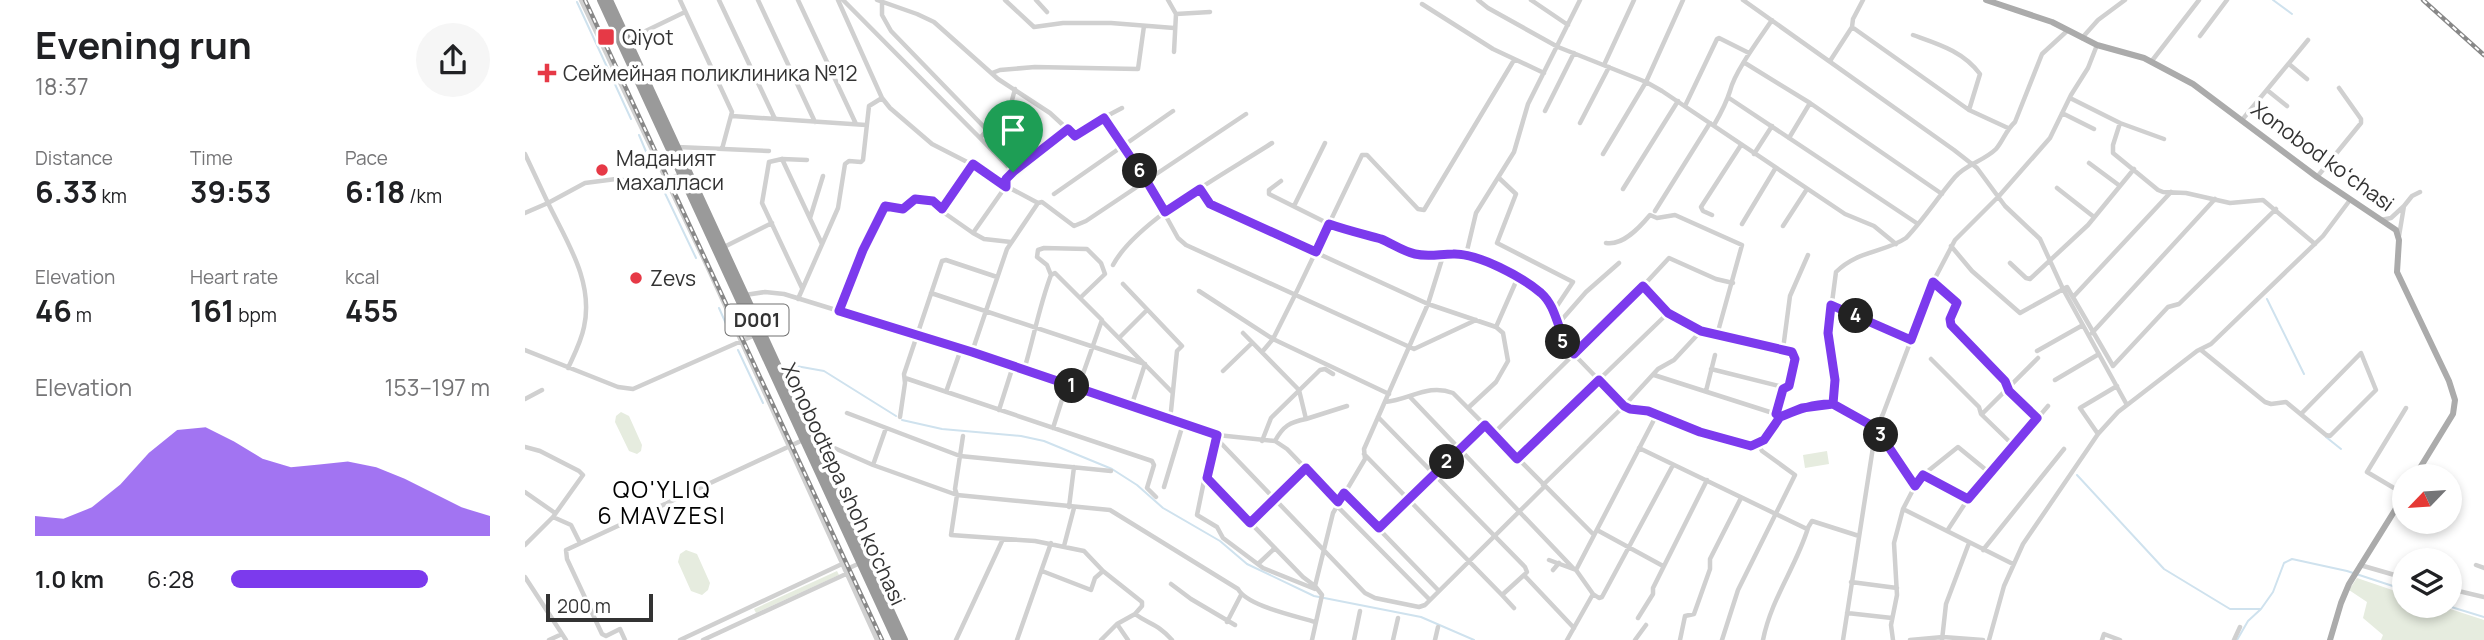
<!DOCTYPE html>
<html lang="en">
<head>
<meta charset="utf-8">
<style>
  :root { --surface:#fff; --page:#f6f6f6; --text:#202124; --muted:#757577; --accent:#7c3aed }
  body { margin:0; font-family:Manrope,sans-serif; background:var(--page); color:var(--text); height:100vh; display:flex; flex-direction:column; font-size:26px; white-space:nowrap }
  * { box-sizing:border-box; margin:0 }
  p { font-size:23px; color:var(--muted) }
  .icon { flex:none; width:38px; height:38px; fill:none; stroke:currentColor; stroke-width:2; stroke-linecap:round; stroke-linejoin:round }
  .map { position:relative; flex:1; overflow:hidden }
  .drawer { display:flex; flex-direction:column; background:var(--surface); width:525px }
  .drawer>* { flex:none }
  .needle { width:46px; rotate:245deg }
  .fabs { position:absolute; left:1867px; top:464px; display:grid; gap:14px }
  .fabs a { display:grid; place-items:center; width:70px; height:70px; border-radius:50%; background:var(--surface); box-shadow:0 4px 10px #0003; font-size:35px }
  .scale { position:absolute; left:21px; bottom:18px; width:107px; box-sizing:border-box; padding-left:7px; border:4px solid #333; border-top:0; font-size:19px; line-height:24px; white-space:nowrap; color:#333; -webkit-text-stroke:5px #fff; paint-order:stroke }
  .pin { position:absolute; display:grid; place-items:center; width:60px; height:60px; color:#fff; margin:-72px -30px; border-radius:50% 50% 50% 0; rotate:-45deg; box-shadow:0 0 7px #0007 }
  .pin .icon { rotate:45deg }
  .km { position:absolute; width:35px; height:35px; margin:-18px; border-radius:50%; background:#222; color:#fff; font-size:19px; line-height:35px; text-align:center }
  .round { display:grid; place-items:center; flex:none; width:74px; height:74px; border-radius:37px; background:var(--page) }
  .headline { display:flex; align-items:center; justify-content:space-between; height:119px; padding:0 35px }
  h1 { font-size:38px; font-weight:700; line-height:52px }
  .stats { display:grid; grid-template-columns:repeat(3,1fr); gap:10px; height:119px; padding:7px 35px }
  .stats div { display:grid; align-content:center }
  .stats b { font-size:30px; font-weight:700 }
  .stats small { font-size:19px; font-weight:400 }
  .stats p { font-size:19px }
  .chart { height:196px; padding:14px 35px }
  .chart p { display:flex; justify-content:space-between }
  .chart svg { width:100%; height:126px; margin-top:7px; fill:var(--accent); opacity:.7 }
  ul { padding:0 35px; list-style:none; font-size:23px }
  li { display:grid; grid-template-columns:112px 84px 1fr; align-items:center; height:52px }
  li i { height:18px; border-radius:9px; background:var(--accent) }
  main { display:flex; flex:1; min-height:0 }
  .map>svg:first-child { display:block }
</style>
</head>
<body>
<main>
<section class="drawer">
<div class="headline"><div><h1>Evening run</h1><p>18:37</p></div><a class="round"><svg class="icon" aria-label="share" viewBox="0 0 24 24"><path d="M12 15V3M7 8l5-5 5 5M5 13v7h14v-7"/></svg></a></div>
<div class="stats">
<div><p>Distance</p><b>6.33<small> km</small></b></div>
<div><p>Time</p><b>39:53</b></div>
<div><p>Pace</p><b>6:18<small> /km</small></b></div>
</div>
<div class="stats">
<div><p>Elevation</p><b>46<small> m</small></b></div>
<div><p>Heart rate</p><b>161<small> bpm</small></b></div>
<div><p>kcal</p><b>455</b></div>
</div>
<div class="chart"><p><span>Elevation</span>153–197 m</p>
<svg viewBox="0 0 160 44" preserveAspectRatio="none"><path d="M0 44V37L10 38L20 34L30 26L40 15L50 7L60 6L70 11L80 17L90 20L100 19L110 18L120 20L130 24L140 29L150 34L160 37V44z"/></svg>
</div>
<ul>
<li><b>1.0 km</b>6:28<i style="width:76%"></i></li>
</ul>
</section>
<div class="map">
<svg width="1959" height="640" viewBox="0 0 1959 640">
  <rect width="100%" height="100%" fill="#fff"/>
  <path fill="#e6ecdf" d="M96,412L104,416L117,445L116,451L112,454L104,451L90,422L91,416Z
    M1302,451L1304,464L1280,468L1278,455Z
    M161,550L172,554L185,583L183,590L177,595L166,591L153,562L155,554Z
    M312,571L314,575L231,613L229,609Z
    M1832,578L1879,594L1880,606H1916L1959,620V640H1856L1858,635L1838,618L1842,602L1824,590Z"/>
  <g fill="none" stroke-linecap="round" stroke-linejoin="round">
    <path stroke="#cfe2ee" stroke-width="2" d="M1748,0L1767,14
      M52,2L106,119
      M114,135L125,161
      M137,187L171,258
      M1742,299L1779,374
      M194,308L206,335
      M213,350L238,403
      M271,366L299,371L371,416
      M377,420L417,429L496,436L519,441L587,469L612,485L638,508L695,541L722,564L789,596L896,617L949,640
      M1801,437L1816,449
      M1552,475L1639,569L1705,609H1736L1748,592L1759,563L1767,559L1822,571L1880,590
      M1923,606L1959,617
      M1712,640L1723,621L1736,609"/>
    <path stroke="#d0d0d0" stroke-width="4.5" d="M56,0L183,268L352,640
      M155,0L207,112L197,149
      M194,0L250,119
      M233,0L290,122
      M273,0L331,124
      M313,0L357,98L365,108L407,144L448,165L481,186L513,203L517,202L549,226L561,221L721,114
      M318,0L455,138
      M352,0L392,14L409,22L473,79L525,113L550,136L578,118L621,180L653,238L661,245L889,349L951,320
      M480,0L509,27L538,23H586L649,28
      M511,0L522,12
      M643,0L651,14L649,52
      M953,0L963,8L1033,47L1121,82L1137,91L1320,214L1349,226L1371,244
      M1006,0L1043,25
      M1218,0L1429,150L1452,168L1480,206L1515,239L1538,289L1602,405
      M357,2V15L366,31L462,130
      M897,4L968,49L1019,73
      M651,14L685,12
      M1327,27L1444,110L1483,128
      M1388,35C1413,44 1438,51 1455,74L1444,110
      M1675,36L1702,0
      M1557,38L1573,20L1600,0
      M102,40L160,12
      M1305,61L1327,27L1328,19L1338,0
      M1626,62L1674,0
      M1220,63L1285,103L1417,194
      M1764,64L1782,79
      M1079,65L1109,0
      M467,73L475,70L510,67L613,69L619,26
      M1742,90L1762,106
      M1204,98L1393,224
      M1545,98L1595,123L1639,139
      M1160,106L1192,39L1194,38L1224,53
      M1020,111L1049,53
      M1537,113L1569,129
      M207,116L341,125
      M578,118L597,108
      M1717,120L1783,40
      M1055,123L1084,67
      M1595,123L1588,145V153L1633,190L1638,192L1661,193L1705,203L1738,200L1790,244
      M1189,125C1196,113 1201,104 1205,91C1210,71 1235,38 1247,20
      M1264,138L1285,103
      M152,147L244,151
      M0,154L23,203L0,213
      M1078,154L1121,82L1158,0
      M1229,154L1247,126
      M257,159L297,244
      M1564,163L1595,186
      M136,167L149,161
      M488,172L455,138L486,104L490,89
      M1792,177L1836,123V119L1814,88
      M974,178L991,194L972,243L1048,282L1028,312
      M756,181L744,190V194L804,224L830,233L856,240L882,252L894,255H941L988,274L1019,296L1028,312L1041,346L1099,406L1105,409L1123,411L1175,432L1226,446L1239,440L1256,417L1277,408L1308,404L1351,428L1390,486L1378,509L1369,543L1372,595L1366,625L1368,640
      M1532,188L1569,217
      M675,189L685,204L903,304L971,327L978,333L983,361L971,382L943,408
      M1098,189L1153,101
      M529,194L648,111
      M769,206L800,143
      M1879,206L1887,196L1895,192
      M417,209L448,165
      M1130,211L1185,123
      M1187,215L1178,211L1176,207L1216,145
      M285,218L298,176
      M1856,220L1866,218L1879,206L1874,236
      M1217,224L1250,169
      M1258,226L1282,189
      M448,233L459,239L486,242
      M1081,243C1098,246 1115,227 1125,215L1132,218L1150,215L1217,245L1192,335
      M1426,246L1447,271L1495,313L1542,287L1588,366L1643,307L1654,304L1751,209
      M199,247L247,223
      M941,255L951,213L989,152L1003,104L1055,0
      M1485,263L1501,278L1505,279L1563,225L1609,169
      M588,265C612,220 703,172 747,143
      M526,275L522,265L512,257L513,250L519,248L562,249L576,263L580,274L555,298
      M1408,282L1432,303L1425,319L1426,325L1480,381L1484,391L1512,418
      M1208,283L1191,279L1144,258L1118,286L1143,313L1176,331L1267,352L1270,359L1264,386L1258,389
      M598,284L657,346L652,351L646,411L643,419
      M277,288L237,203L244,162L257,159L282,160
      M674,291L748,339L864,394
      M406,293L620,364L606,407
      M220,295L240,292L259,294L447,352L692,435L750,441L762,449L813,502
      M1549,296L1646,192
      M273,299L313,208L320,164L324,161L336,162L338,160L344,106L357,98
      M1305,305L1386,339
      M314,311L338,250L360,206L378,209L390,199L408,201L418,212L448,233L481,186V179L485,174L543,129
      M577,321L647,392
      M1033,324L1061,292L1094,263
      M971,327L993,277
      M718,333L774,390L781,419L822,406
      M1567,333L1690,199
      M594,338L622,310
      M1258,349L1265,296L1283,255
      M0,350L93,387L108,389L230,335
      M1676,350L1740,402L1746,404L1761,402L1801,435L1805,436L1851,390L1836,353L1776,414
      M1512,351L1558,325
      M447,352L482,249L513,203
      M737,352L748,339L770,295L837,155H842L893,209L899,210L989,60
      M1406,359L1454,407L1456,414L1489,446
      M43,368C49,355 56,342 59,327C69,282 42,242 23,203L60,183L91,179L129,185L156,174
      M1186,369L1258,387L1251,414
      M499,370C509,337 514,307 526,275L530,273L577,320L553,388
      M698,371L727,343
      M1129,375L1251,414L1256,417
      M380,378L627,461L629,465L622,488L631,497
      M1530,380L1574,354
      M1181,391L1190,355
      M421,392L436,349
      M885,397L1049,569
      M0,399L17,390
      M860,402C885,400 903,383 928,393L1069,535
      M1308,404L1310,372L1303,333L1311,272C1333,250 1359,253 1381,238C1399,219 1413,197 1430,177C1441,164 1459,161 1471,149C1478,141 1481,130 1490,122L1517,54L1542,31
      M474,410L488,366
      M322,413L435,456L586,471
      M1457,414L1513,358
      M375,417L380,383L379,374L417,261L421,260L472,277
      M853,417L1000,567L1002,572L999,575L1049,628
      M528,428L542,384
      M968,434L1118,286
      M1573,434L1555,408L1592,386
      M438,436L430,489L432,495L426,535L510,541L559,551L578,571L617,602V606L610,614
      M692,436L682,478L778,577L790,586
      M691,438L840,593L850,598L894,607L900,605L1020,486
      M737,441L746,418L795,370L800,369L808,374
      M750,441C758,426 765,422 781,419
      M290,446L298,445L307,447L348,465L432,495L585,510L713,589C722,606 771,616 790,622
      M0,447L15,451L54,471L58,475L28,517L0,545
      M1114,448L1282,529L1287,521L1334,536
      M839,454L977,595L999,575
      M992,459L1143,313
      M348,465L361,428
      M1398,475L1443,499
      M682,478L679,481L672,515L692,527L698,538L738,568L790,589
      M1018,485L1099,406L1133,369L1149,360L1176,331
      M1390,486L1398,475L1433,447L1466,474
      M639,487L658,424
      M0,492L30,513
      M819,493L914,591
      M1879,494L1842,472L1881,408
      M811,505L905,600
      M544,507L549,467
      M1378,509L1488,564
      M28,517L46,525L55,543
      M725,523L781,468
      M854,528L960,425
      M1072,530L1138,566
      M1422,531L1443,499L1523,406
      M539,546L549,508
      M1458,550L1539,449
      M1024,560L1051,570L1132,414
      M733,564L750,548
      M1835,565L1880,578
      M1951,565L1959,568
      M320,570L335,563
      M1028,570L1034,563
      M517,571L566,590L570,578L578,571
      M0,577L41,640
      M1326,582L1372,588
      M646,584L666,599L710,625
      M1925,589L1959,597
      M1068,594L1074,598L1077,597L1148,465
      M977,595L989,608
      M1322,613L1367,618
      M1113,618L1128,594V588L1182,480
      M702,622L716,595
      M592,624L603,640
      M24,640L37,634
      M100,640L95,629L81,636L77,634L42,559L41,550L278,440
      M155,640L317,564
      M178,640L321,574
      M431,640L478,539
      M492,640L526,543
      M576,640L592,624L610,614C625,625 633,624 647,640
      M787,640L797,595L790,586L808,513L840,459L839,449L903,304L918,256
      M829,640L835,611
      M868,640L873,618
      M910,640L913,627
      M1042,640L1068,594L1051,570
      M1110,640L1121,625
      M1155,640L1160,616L1169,614L1185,569V559L1216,498
      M1197,640L1213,590L1270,475L1237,451L1233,444
      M1238,640C1246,599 1271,567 1283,528
      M1318,640L1351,428L1358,414L1408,282L1430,240L1474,196L1525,138L1546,95L1563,68L1572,45
      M1385,640L1418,637L1458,640
      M1417,640L1421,604L1444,543
      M1464,640L1479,586L1498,544L1573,434L1593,412L1672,351L1686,344L1798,236L1825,200
      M1577,640L1579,634L1595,640
      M1709,640L1715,627"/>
    <path stroke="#ababab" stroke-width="6" d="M1461,0L1527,22L1572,45L1619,58L1668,84L1792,177L1871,230L1874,240L1872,272L1924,381L1930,400L1928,414L1890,476
      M1805,640L1816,603L1824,584L1880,494"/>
    <path stroke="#9a9a9a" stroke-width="8" d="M76,0L371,640
      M84,0L379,640"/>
    <defs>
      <path id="rail" d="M60,0L357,640
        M1898,0L1959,55"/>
    </defs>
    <use href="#rail" stroke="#888" stroke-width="4.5"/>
    <use href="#rail" stroke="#fff" stroke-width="2" stroke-dasharray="5" stroke-linecap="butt"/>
  </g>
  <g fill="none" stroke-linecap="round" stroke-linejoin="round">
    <defs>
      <path id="route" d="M488,172L481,179V187L448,164L417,209L408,201L390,199L378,209L360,206L338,250L314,311L447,352L692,435L682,478L725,523L781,468L813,502L819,493L854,528L960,425L992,459L1074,380L1099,406L1105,409L1123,411L1175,432L1226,446L1239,440L1255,417L1277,408L1308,404L1351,428L1390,486L1398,475L1443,499L1512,418L1484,391L1480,381L1426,325L1425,319L1432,303L1408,282L1386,340L1306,305L1303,333L1310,380L1308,404C1290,403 1272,410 1255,417L1251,414L1258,389L1264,386L1270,359L1267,352L1176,331L1143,313L1118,286L1049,354C1032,337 1034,309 1016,293C997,277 953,253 928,254C915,254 903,257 890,254C877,251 868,244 856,239C838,234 821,230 804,224L791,252L685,204L675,189L640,212L621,180L579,118L550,136L543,129L488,172"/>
    </defs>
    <use href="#route" stroke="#fff" stroke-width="14"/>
    <use href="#route" stroke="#7c3aed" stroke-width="9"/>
  </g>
  <g fill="#e63946" stroke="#fff" stroke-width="2.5">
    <rect x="72" y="28" width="18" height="18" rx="3.5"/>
    <path d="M18.5 62.5h7v7h7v7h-7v7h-7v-7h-7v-7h7z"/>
    <circle cx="77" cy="170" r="7"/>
    <circle cx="111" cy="278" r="7"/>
  </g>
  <g text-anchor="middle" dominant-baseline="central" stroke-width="7" stroke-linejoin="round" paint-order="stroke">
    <rect fill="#fff" stroke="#707070" stroke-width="2" x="200.5" y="304.5" width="63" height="31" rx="5"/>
    <g font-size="19" font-weight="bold" fill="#333">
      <text x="232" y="320">D001</text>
    </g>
    <g font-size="21" fill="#333" stroke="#fff" text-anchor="start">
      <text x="97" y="37">Qiyot</text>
      <text x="38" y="73">Сеймейная поликлиника №12</text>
      <text x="91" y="158">Маданият<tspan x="91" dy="24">махалласи</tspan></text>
      <text x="125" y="278">Zevs</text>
    </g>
    <g font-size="21" fill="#333" stroke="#fff">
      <text transform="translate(1798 156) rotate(36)">Xonobod koʻchasi</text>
      <text transform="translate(319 484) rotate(65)">Xonobodtepa shoh ko'chasi</text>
    </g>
    <g font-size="23" letter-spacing="2" fill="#000" stroke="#fff">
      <text x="137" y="489">QO'YLIQ<tspan x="137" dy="26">6 MAVZESI</tspan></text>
    </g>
  </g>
</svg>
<div class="fabs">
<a><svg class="needle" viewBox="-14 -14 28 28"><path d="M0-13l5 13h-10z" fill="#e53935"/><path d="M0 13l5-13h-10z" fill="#757577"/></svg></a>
<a><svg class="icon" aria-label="layers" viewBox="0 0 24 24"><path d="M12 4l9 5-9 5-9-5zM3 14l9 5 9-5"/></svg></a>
</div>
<div class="scale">200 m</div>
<div class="pin" style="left:488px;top:172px;background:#1e9e55"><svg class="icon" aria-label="arrive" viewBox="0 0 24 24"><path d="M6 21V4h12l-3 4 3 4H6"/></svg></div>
<b class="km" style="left:547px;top:386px">1</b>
<b class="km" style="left:922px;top:462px">2</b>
<b class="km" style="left:1356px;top:435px">3</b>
<b class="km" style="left:1331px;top:316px">4</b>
<b class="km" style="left:1038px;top:342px">5</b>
<b class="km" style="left:615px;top:171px">6</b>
</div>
</main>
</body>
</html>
